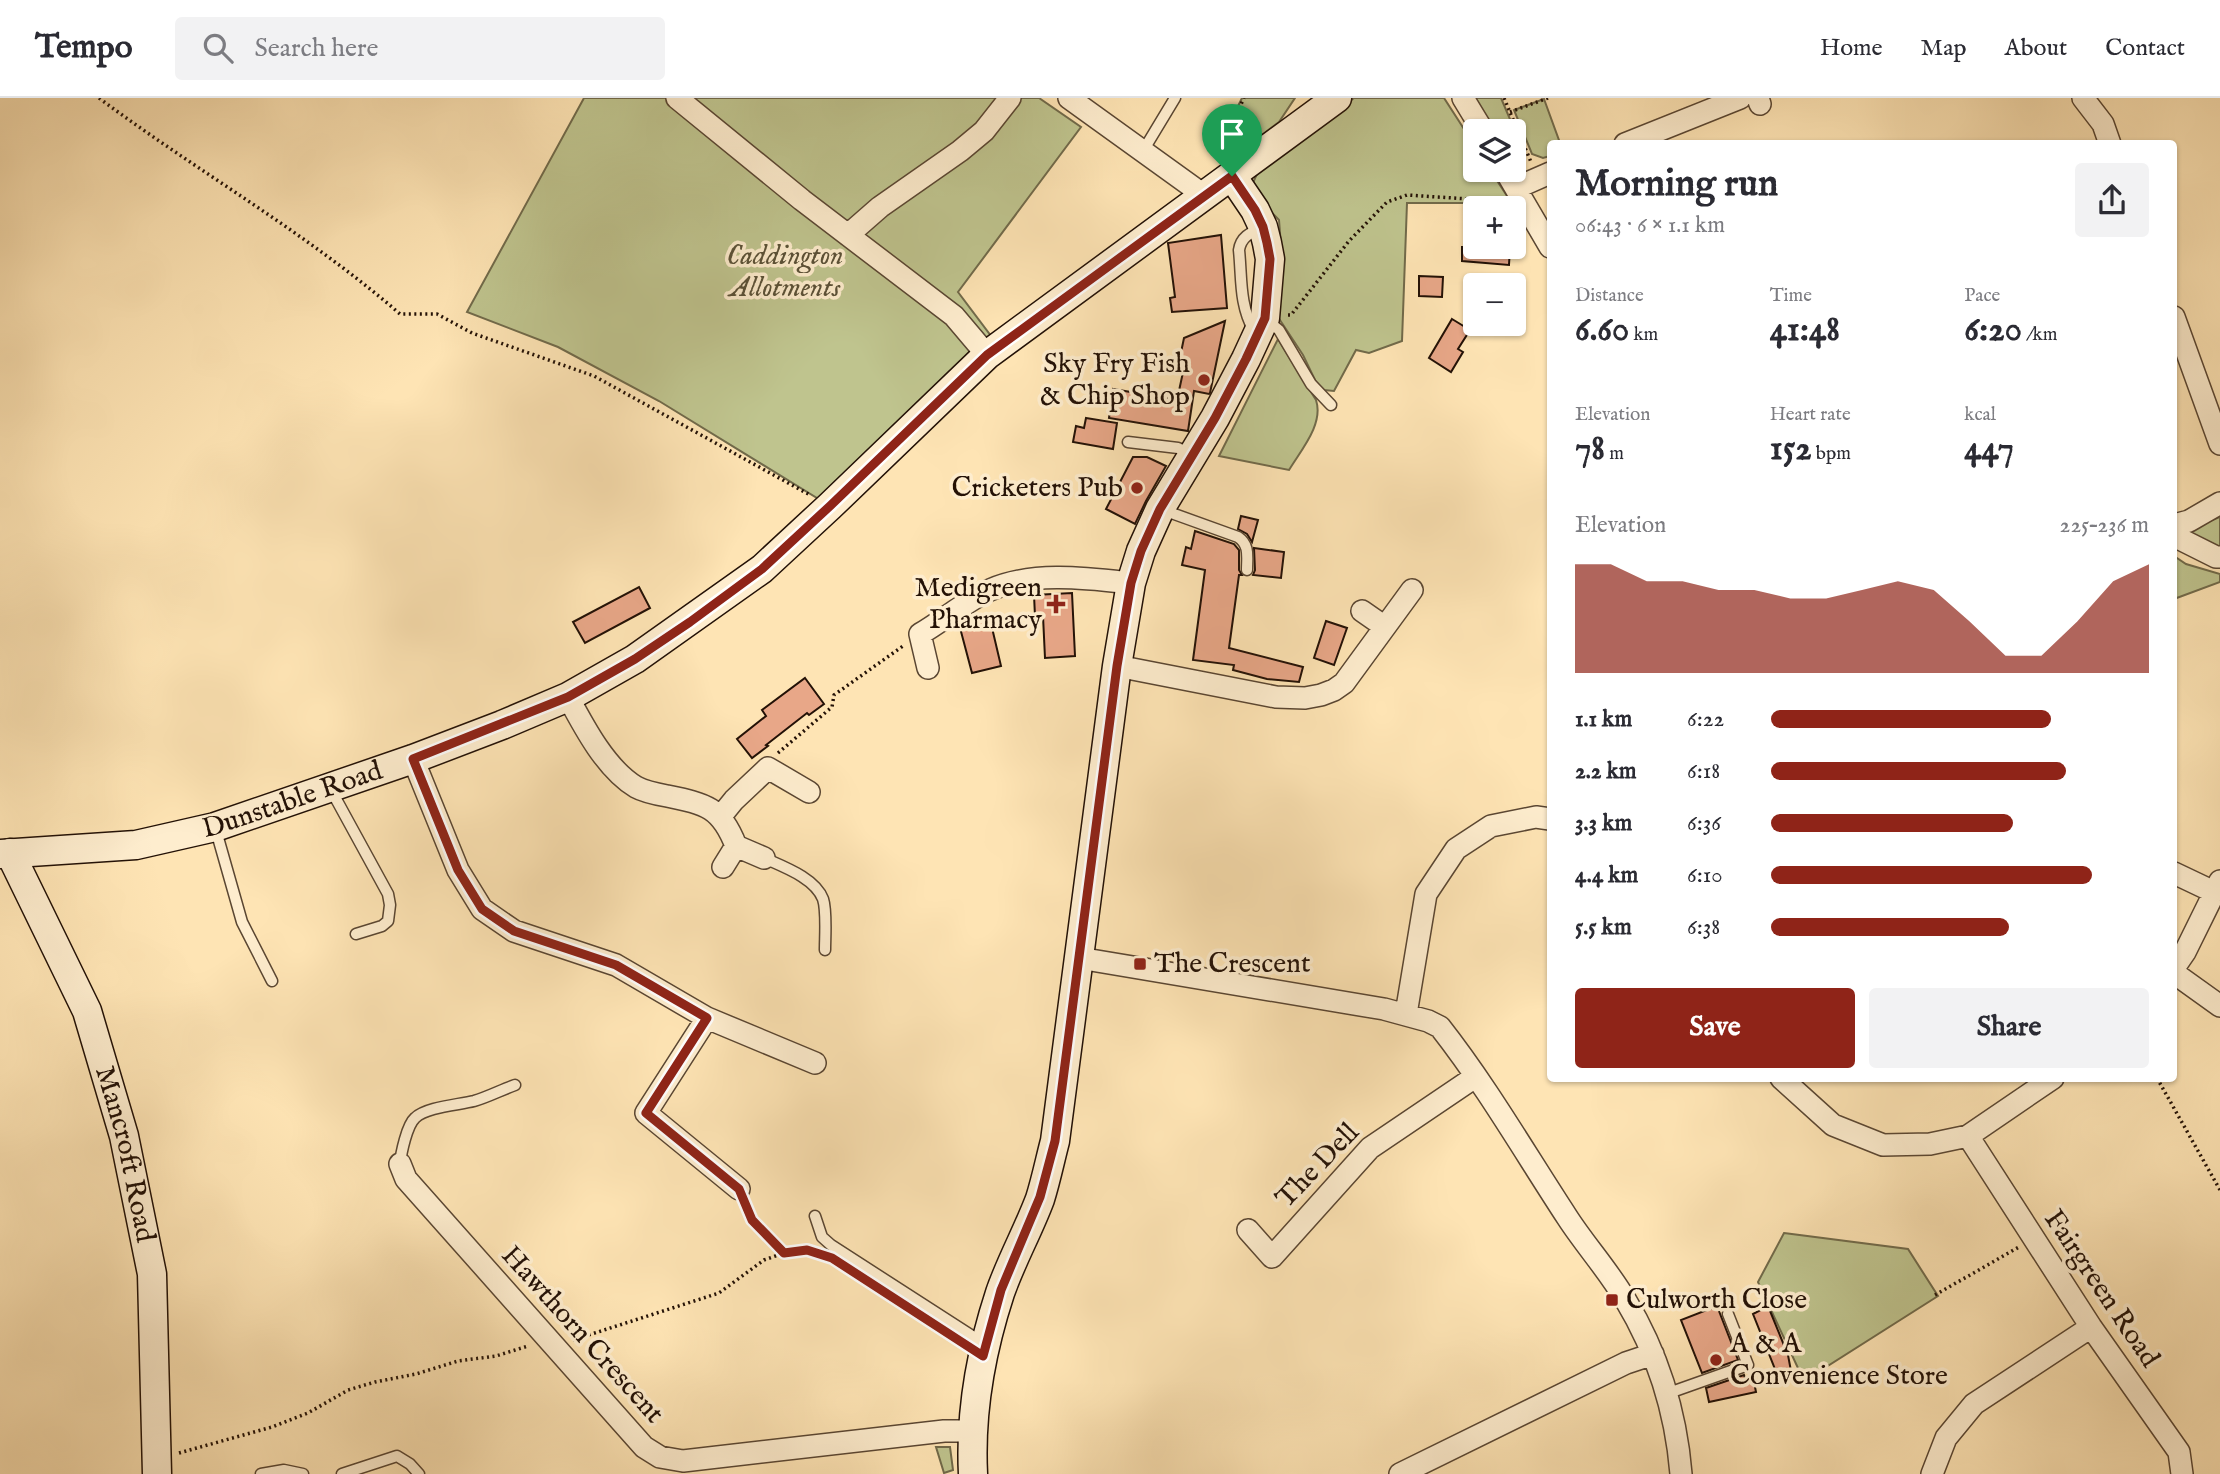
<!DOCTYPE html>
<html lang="en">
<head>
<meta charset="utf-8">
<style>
  :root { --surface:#fff; --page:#f2f2f3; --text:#2b2b33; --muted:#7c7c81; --line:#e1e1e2; --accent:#8f2418 }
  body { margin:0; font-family:"IM FELL English",serif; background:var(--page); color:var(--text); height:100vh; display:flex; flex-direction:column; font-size:26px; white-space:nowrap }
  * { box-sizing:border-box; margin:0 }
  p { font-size:23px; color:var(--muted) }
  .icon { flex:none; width:38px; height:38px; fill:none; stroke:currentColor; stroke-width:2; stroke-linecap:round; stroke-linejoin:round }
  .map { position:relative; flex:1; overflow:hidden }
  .details { position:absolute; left:1547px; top:42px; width:630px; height:942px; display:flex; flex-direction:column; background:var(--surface); border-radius:7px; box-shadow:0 2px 5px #0004 }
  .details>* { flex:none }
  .tools { position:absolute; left:1463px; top:21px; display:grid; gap:14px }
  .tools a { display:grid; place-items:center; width:63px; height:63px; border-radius:7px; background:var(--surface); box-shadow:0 2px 5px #0004; font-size:35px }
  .pin { position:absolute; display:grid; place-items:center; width:60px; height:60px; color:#fff; margin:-72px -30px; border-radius:50% 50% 50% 0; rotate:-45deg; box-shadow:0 0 7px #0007 }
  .pin .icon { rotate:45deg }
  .round { display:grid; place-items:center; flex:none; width:74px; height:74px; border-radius:7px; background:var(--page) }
  .summary { display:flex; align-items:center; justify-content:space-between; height:119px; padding:0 28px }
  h1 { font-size:38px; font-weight:800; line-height:52px }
  .metrics { display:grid; grid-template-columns:repeat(3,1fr); gap:10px; height:119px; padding:7px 28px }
  .metrics div { display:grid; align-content:center }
  .metrics b { font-size:35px; font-weight:800 }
  .metrics small { font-size:19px; font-weight:400 }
  .metrics p { font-size:19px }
  .chart { height:196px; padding:14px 28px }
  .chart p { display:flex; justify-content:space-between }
  .chart svg { width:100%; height:126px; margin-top:7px; fill:var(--accent); opacity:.7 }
  .cta { display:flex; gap:14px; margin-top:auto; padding:14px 28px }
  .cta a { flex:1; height:80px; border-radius:7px; background:var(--accent); color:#fff; font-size:28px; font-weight:800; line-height:80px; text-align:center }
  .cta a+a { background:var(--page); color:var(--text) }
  ul { padding:0 28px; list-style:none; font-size:23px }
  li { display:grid; grid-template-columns:112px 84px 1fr; align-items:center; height:52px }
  li i { height:18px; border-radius:9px; background:var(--accent) }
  header { display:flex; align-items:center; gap:42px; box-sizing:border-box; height:98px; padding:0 35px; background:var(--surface); border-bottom:2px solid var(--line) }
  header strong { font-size:33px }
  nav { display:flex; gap:38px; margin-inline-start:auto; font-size:24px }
  .search { width:490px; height:63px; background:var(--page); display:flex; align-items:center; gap:18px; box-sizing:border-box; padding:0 24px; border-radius:7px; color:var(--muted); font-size:26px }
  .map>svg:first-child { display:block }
</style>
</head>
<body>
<header>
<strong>Tempo</strong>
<div class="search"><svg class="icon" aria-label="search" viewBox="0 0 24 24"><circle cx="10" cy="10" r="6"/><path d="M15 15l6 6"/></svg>Search here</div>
<nav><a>Home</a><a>Map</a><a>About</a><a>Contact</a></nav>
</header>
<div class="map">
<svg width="2220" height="1376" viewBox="0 0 2220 1376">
  <rect width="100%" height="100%" fill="#fee4b4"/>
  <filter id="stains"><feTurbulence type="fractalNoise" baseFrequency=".00286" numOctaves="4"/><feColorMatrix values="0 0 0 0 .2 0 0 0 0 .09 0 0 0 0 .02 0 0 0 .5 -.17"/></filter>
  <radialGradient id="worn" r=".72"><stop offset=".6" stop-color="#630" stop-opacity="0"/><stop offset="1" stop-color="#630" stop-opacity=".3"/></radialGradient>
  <path fill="#bfc48e" stroke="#716a4a" stroke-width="2" d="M584,0H1039L1081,29L958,194L994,242L830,408L659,303L558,249L467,214Z
    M1242,0H1295L1279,24L1225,65L1214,57Z
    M1354,0H1444L1475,48V72H1490L1509,101L1501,105H1407L1402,243L1369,255L1356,252L1334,293L1324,292L1316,284L1303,257L1272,210L1271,180L1283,174L1279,122L1250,92L1259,71Z
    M1474,0H1501L1524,54L1514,56V33H1494Z
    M1544,1L1560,45L1550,46V58L1543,60L1532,56L1514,12Z
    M1278,241L1316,302C1324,326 1301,352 1289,372L1219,358Z
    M2220,419V455L2185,433Z
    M2174,458L2186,466L2220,476V484L2174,501Z
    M1784,1135L1908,1151L1938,1198L1804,1283L1758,1184Z
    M936,1349H950L953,1372L944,1375Z"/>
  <path fill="#e8a788" stroke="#231106" stroke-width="2" d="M1221,137L1227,210L1172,214L1170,200L1175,199L1168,145Z
    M1462,149H1510L1509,167L1462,163Z
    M1419,178L1443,179L1442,199L1419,198Z
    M1452,221L1470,232L1458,251L1463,254L1451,274L1429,260Z
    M1225,223L1210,295L1209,296L1194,293L1188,333L1109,320L1113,291L1177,302L1185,265L1179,264L1184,240Z
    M1086,320L1117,325L1113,351L1073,344L1076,328L1084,330Z
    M1133,359H1147L1166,368L1146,403L1135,426L1106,411Z
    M1241,418L1258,422L1252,444L1247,436L1238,431Z
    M1195,433L1234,446L1239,452V472L1242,477H1239L1229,550L1303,569L1299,584L1267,581L1233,572L1234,567L1193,562L1205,472L1182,467L1186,449L1191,451Z
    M1254,450L1284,454L1281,480L1253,477L1255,472Z
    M639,489L650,510L585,545L573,524Z
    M1072,495L1075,558L1045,560L1043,518H1035L1034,497Z
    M989,517L1001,568L972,575L959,526Z
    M1326,523L1347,530L1334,567L1314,560Z
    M805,580L824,606L809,617L807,615L766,647L768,648L752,660L737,641L766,618L762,612Z
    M1717,1208L1738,1262L1702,1275L1681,1222Z
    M1768,1208L1788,1257L1791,1273L1777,1276L1753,1216Z
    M1744,1277L1745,1280L1753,1279L1756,1294L1709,1304L1706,1290Z"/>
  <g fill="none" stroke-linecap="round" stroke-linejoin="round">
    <defs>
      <path id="lane" d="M1143,53L1175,0
        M1267,222L1279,232L1311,286L1331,307
        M1254,233C1239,206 1242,181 1239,152C1241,139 1250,135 1261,130
        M1128,344L1178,350L1191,356
        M1163,412L1238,439C1250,447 1247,459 1247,472
        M330,690L388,796L390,807L388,823L382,828L356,836
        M215,729L242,824L272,883
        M764,760C784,769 815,780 823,801C827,813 825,839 825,852
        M400,1066C401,1055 407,1027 415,1020C426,1009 458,1007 474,1003C488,999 501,992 515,987
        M815,1118L822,1139L831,1147L983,1245
        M1666,1296L1748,1267L1728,1216
        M261,1376L284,1372L303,1376
        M342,1376L397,1358L410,1366L419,1376"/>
      <path id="street" d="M677,0L802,102L954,218L987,257
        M1069,0L1205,98
        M1463,0L1483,33
        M1758,0L1760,6
        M2083,0L2103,26L2110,46
        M1625,46L1740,0
        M1505,72L1550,149
        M1516,90L1550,75
        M848,137L880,109L960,53L984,33L1010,0
        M2174,219L2220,346
        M2174,427L2189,423L2220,405
        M2174,438L2216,459H2220
        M1362,513L1385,529
        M1117,568L1276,599L1305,600L1321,597L1334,592L1344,585L1412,492
        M928,570L920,536C941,524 969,501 990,492C1033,473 1086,480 1131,485
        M568,599C584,629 606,671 636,689C645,694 656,696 667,698C706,706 721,709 736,748L764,760
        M413,661L458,772L482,811L514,833L616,867L707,920L815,965
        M721,718L734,702L768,670L809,694
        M723,769L736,748
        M2174,775L2214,794
        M1079,860L1384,911L1428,923L1440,929C1487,989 1525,1055 1567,1119C1585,1147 1608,1172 1625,1201C1657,1254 1676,1314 1681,1376
        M2174,870L2185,854L2220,783
        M2174,875L2220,908
        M1406,916L1426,796L1456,751L1491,728L1536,719L1550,721
        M707,920L646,1015L739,1091
        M1781,980L1833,1027L1883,1047L1930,1046L1968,1038L2053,980
        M1968,1038L2091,1229L2179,1354L2182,1376
        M400,1066L406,1081L644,1349L660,1359L683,1363L944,1333H973
        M1248,1132L1272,1159L1370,1050L1475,979
        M1400,1376L1626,1265L1653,1256
        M1932,1376L1946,1340L1974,1306L2091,1229"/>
      <g id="secondary">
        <path id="s1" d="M10,755L87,913L124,1038L152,1176L157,1376"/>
        <path id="s2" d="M0,756L136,747L215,729L413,661L502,627L568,599L635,561L762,471L830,408L987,257L1337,0"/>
        <path d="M973,1376C970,1316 981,1253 1000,1195C1011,1163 1028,1133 1040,1101C1046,1082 1050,1062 1055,1043L1117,568L1131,485L1141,453L1160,411L1215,320L1246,261L1265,220L1270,161L1267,145L1263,129L1255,112L1232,78"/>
      </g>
    </defs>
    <use href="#lane" stroke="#5a4632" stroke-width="13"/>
    <use href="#street" stroke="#5a4632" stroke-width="24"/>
    <use href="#secondary" stroke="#231106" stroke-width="31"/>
    <path stroke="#231106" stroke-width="3.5" stroke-dasharray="2 3.5" stroke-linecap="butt" d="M99,0C198,74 307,135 400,216H437L472,235L594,278L810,397
      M1504,0L1531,64
      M1510,14L1548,0
      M1220,59L1217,57L1244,0
      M1288,217H1291L1349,143L1387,104L1407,97L1499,103
      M778,655L832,609L834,597L903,548
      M2157,980L2220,1092
      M746,1108L752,1122L784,1155
      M1935,1197L2019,1149
      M573,1242L719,1195L764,1162L784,1155L807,1152L815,1154
      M179,1355L272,1329L308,1315L348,1292L375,1284L416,1276L458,1263L496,1258L528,1248"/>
    <use href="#lane" stroke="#feedce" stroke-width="10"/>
    <use href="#street" stroke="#feedce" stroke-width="21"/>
    <use href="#secondary" stroke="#feedce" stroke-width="28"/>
  </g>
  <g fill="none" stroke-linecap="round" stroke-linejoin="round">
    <defs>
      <path id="route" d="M1232,78L1255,112L1263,129L1267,145L1270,161L1265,220L1246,261L1215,320L1160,411L1141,453L1131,485L1117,568L1055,1043L1040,1099L1001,1192L983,1258L832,1160L807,1152L784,1155L752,1122L739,1091L646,1015L707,920L616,867L514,833L482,811L458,772L413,661L568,599L635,561L690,524L762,471L830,408L987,257Z"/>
    </defs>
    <use href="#route" stroke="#fff" stroke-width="14"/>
    <use href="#route" stroke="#8f2418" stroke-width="9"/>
  </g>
  <g fill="#8f2418" stroke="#feedce" stroke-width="2.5">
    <circle cx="1204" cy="282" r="7"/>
    <circle cx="1137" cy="390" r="7"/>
    <path d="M1052.5 495.5h7v7h7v7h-7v7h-7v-7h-7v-7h7z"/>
    <rect x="1133" y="859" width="14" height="14" rx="3.5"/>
    <rect x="1605" y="1195" width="14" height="14" rx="3.5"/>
    <circle cx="1716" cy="1262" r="7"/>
  </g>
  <g text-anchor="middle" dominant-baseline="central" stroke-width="7" stroke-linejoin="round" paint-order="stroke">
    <g font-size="28" font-style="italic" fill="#5a5036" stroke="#feedce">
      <text x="785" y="158">Caddington<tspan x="785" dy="32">Allotments</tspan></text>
    </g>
    <g font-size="28" fill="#231106" stroke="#feedce" text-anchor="end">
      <text x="1190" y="266">Sky Fry Fish<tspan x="1190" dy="32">&amp; Chip Shop</tspan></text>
      <text x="1123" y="390">Cricketers Pub</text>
      <text x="1042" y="490">Medigreen<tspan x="1042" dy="32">Pharmacy</tspan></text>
      <text x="1154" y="866" text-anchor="start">The Crescent</text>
      <text x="1626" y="1202" text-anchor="start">Culworth Close</text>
      <text x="1730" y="1246" text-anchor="start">A &amp; A<tspan x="1730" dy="32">Convenience Store</tspan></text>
    </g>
    <g font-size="28" fill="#231106" stroke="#feedce">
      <text stroke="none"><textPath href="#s2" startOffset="299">Dunstable Road</textPath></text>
      <text stroke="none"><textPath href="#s1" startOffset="324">Mancroft Road</textPath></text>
      <text transform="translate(1318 1068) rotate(-46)">The Dell</text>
      <text transform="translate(2101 1191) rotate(56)">Fairgreen Road</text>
      <text transform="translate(582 1237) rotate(48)">Hawthorn Crescent</text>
    </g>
  </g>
  <rect width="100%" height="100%" filter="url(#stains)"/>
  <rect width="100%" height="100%" fill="url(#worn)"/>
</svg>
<div class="tools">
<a><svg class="icon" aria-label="layers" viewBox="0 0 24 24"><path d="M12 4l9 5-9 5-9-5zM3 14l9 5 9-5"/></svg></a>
<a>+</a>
<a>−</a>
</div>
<div class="pin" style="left:1232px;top:78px;background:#1e9e55"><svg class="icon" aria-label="arrive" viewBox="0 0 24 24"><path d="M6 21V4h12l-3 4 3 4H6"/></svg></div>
<section class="details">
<div class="summary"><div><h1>Morning run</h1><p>06:43 · 6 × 1.1 km</p></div><a class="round"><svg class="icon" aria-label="share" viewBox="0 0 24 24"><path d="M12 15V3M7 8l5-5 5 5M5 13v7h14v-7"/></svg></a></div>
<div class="metrics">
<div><p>Distance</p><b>6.60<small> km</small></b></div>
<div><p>Time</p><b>41:48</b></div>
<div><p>Pace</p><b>6:20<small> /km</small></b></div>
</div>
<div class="metrics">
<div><p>Elevation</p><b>78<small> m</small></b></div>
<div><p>Heart rate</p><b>152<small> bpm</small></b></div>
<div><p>kcal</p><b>447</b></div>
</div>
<div class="chart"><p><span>Elevation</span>225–236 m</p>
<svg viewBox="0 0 160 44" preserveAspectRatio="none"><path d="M0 44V6L10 6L20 12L30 12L40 15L50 15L60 18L70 18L80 15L90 12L100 15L110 26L120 38L130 38L140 26L150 12L160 6V44z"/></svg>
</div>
<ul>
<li><b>1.1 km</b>6:22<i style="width:74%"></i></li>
<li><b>2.2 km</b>6:18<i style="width:78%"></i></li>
<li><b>3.3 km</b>6:36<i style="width:64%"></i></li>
<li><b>4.4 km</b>6:10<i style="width:85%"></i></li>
<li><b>5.5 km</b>6:38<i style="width:63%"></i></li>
</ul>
<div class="cta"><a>Save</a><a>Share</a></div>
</section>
</div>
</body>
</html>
